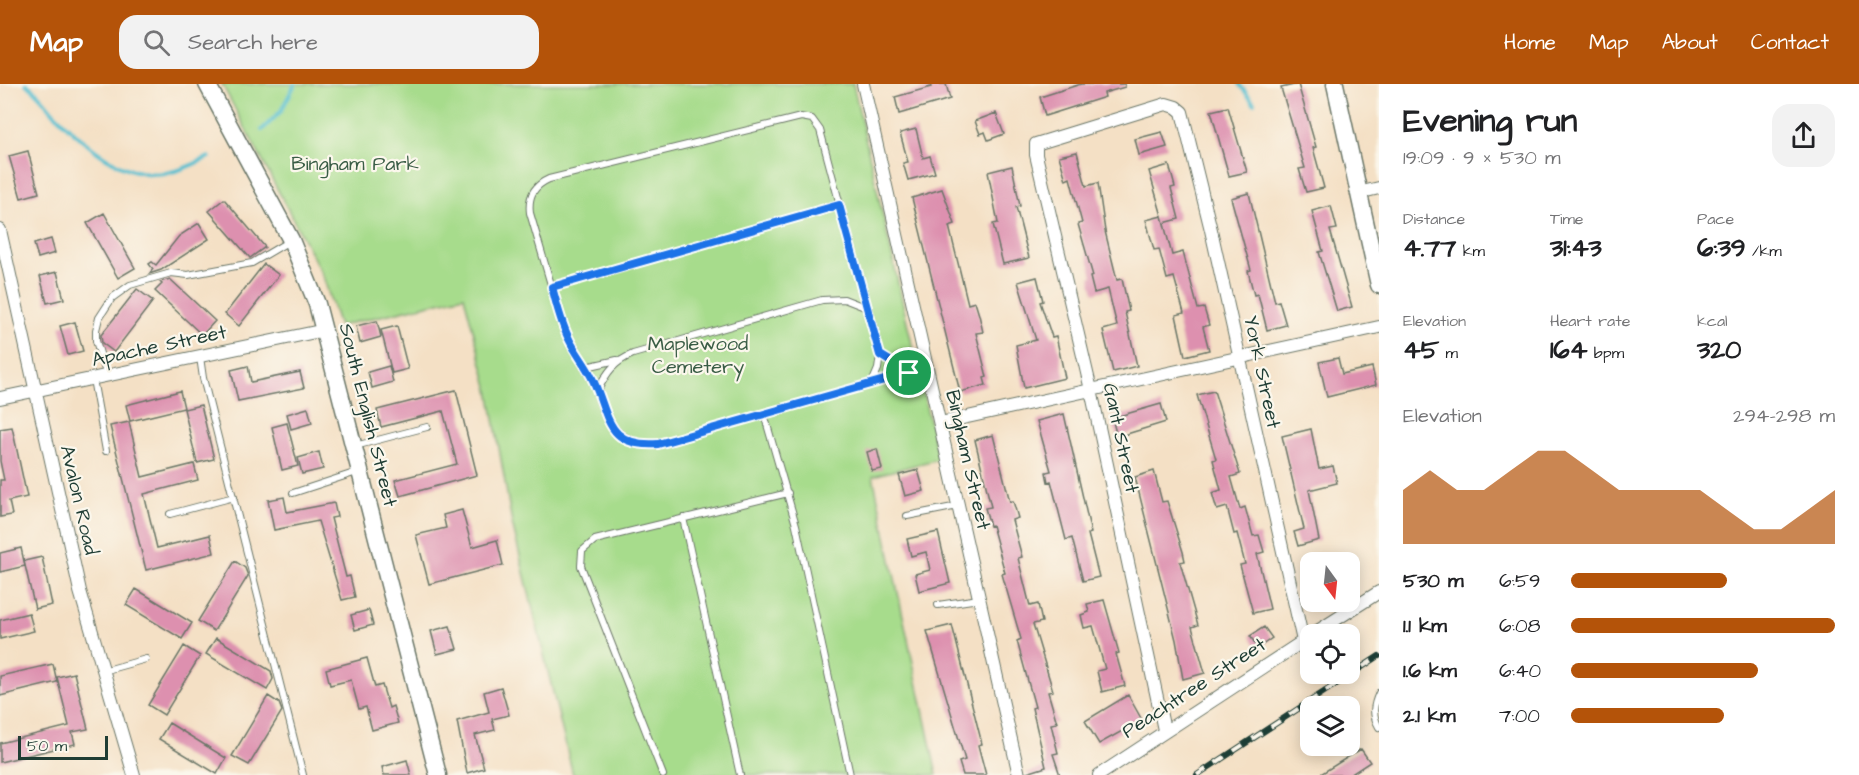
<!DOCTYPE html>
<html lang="en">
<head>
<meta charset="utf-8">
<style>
  :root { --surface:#fff; --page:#f2f2f2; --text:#202124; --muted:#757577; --accent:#b45309 }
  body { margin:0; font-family:"Architects Daughter",sans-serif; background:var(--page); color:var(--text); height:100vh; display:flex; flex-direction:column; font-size:22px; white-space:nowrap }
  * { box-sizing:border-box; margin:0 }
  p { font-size:20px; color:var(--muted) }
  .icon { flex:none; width:33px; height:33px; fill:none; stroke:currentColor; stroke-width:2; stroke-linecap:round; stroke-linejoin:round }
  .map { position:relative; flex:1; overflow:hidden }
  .details { display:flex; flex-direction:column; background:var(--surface); width:480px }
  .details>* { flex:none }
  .needle { width:39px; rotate:165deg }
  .controls { position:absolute; left:1300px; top:468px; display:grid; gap:12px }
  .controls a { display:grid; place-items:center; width:60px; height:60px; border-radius:12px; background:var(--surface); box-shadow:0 3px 15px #0003; font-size:30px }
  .scale { position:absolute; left:18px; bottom:15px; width:90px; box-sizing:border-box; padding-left:6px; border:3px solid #1f3d34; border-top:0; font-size:16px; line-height:21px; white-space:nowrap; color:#1f3d34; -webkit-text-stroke:4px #fbf7ec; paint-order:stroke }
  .pin { position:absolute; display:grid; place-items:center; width:51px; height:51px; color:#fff; margin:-26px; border:3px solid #fff; border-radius:50%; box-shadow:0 2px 6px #0007 }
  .round { display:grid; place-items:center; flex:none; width:63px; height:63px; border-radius:18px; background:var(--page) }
  .headline { display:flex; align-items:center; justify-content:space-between; height:102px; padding:0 24px }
  h1 { font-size:33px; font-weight:700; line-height:45px }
  .metrics { display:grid; grid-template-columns:repeat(3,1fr); gap:9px; height:102px; padding:6px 24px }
  .metrics div { display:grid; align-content:center }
  .metrics b { font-size:26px; font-weight:700 }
  .metrics small { font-size:16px; font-weight:400 }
  .metrics p { font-size:16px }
  .chart { height:168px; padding:12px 24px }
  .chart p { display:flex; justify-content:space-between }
  .chart svg { width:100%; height:108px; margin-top:6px; fill:var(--accent); opacity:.7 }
  ul { padding:0 24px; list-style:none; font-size:20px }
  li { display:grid; grid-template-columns:96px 72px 1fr; align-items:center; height:45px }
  li i { height:15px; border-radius:8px; background:var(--accent) }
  header { display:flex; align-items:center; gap:36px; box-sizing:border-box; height:84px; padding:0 30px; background:var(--accent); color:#fff }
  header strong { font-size:28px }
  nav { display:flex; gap:33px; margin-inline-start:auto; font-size:21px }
  .search { width:420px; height:54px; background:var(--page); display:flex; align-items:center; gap:15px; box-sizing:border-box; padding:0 21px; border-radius:18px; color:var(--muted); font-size:22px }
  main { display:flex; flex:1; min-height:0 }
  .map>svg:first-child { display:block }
</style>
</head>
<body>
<header>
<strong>Map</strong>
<div class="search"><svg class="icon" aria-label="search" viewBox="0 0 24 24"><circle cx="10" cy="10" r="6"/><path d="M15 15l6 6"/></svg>Search here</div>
<nav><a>Home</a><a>Map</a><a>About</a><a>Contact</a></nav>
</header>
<main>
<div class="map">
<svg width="1379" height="691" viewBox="0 0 1379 691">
  <rect width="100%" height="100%" fill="#fbf7ec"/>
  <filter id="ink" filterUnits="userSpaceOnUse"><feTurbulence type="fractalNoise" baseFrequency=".0167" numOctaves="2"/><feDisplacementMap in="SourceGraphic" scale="12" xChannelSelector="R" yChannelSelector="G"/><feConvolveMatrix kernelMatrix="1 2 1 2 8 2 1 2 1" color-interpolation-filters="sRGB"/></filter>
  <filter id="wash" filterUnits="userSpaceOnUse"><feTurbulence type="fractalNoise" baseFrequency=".008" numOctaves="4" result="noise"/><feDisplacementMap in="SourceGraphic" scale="24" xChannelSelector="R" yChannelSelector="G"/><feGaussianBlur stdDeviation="1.35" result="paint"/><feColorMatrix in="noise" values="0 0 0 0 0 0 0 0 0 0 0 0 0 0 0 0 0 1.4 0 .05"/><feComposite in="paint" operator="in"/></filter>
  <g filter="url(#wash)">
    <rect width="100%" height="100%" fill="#f4e0c5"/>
    <path fill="#a7dc8c" stroke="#638c60" stroke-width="1.5" d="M222,0H853L938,375L873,392L937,691H573L512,439L489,306L464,212L339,242L323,192Z"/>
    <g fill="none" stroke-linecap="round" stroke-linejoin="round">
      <path stroke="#54bfd0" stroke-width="4" d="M26,0C39,8 45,19 55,30C85,61 128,101 175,87C187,84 198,78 209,73
        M1239,0L1254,19
        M262,46L281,27L295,0"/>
    </g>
    <g id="blocks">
      <path fill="#dd90af" d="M930,0H946L950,15L899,30L895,13L931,3Z
        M1081,0H1125V3L1104,9L1105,13L1045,32L1040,13Z
        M1298,0L1316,63L1313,64L1324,104L1306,108L1299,85L1305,84L1281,4Z
        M1228,23L1247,88L1229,92L1211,27Z
        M996,29L1004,50L988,56L985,48L980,50L975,37Z
        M916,45L923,74L930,72L935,89L908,96L903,79L908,78L900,49Z
        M1162,48L1167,63L1139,71L1135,55Z
        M28,67L39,109L21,114L9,72Z
        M1077,68L1086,102L1098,99L1105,147L1117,196L1122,195L1129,227L1125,228L1137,282L1113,288L1103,246L1117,242L1108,205L1094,209L1090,193L1093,192L1078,140L1082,139L1070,94L1066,96L1059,72Z
        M1169,81L1175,103L1171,104L1179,135L1164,139L1149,87Z
        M1012,82L1020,122L1016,123L1029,174L1003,180L993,140L998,139L988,88Z
        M942,105L955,140L949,142L968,220L975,218L979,231L983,248L976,249L987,293L984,294L986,301L960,308L912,114Z
        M1249,109L1275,218L1279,217L1286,241L1267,246L1258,210L1254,211L1248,187L1251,186L1231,114Z
        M224,115L265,163L250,174L209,127Z
        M1331,122L1337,145L1330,146L1352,223L1337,227L1319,168L1323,167L1312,127Z
        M104,129L135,184L118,194L87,139Z
        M1162,132L1172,171L1183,168L1198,225L1204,224L1209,241L1203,243L1209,266L1185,272L1176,231L1184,229L1174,193L1167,195L1159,165L1154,166L1146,136Z
        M199,139L209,155L161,186L149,190L153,185L149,180L152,178L156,181L179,152Z
        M51,155L55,169L38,174L34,160Z
        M264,180L279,191L239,242L225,230Z
        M57,188L64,215L47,219L40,192Z
        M1037,193L1043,217L1040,218L1052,253L1056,252L1065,294L1024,304L1016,261L1036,256L1018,198Z
        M170,195L215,237L202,251L155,207L162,200L160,198Z
        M137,205L153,217L114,268L102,259L101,251Z
        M377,237L381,253L360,259L356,242Z
        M75,238L83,267L68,271L60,242Z
        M397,242L408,285L392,289L381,246Z
        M1338,274L1342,290L1372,283L1376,301L1327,313L1319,278Z
        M248,282L251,298L300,288L304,304L238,317L231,286Z
        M389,282L393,298L372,304L368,288Z
        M456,306L477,391L400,412L395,396L457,380L443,327L381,343L377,326Z
        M180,307L184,324L130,337L126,321Z
        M1214,307L1240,390L1231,393L1240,425L1245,423L1253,452L1259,451L1264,468L1257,470L1270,525L1253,529L1240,481L1245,480L1237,449L1234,450L1227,423L1217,426L1212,409L1221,406L1213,376L1216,375L1197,311Z
        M1161,320L1166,338L1117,353L1112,334Z
        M201,321L214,375L197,379L184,325Z
        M308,324L312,339L291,345L287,330Z
        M1064,330L1091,449L1088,450L1099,493L1083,497L1072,454L1066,456L1051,397L1048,398L1046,388L1051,387L1037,337Z
        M129,338L142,393L194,380L198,396L144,410L157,464L210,451L214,469L146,486L110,342Z
        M287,339L298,382L282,386L272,343Z
        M12,343L27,413L9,417L12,431L0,433V396H4L0,377V345Z
        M1311,345L1319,385L1333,382L1337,399L1309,406L1319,456L1298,462L1294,448L1304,445L1282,352Z
        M993,351L1010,418L1013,417L1018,434L1012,436L1022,473L1018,474L1030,522L1038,520L1042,538L1033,540L1053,607L1048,608L1057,639L1051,640L1058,669L1053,670L1060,691H1028L1027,689L1046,683L1032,624L1035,623L1017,557L1021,555L1002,490L1005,489L992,441L990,442L985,424L991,423L975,356Z
        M877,365L882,385L872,387L867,368Z
        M319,368L323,385L302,390L298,374Z
        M918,386L924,407L905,412L899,391Z
        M1154,387L1162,418L1167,417L1183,468L1185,477L1180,478L1198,541L1192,543L1205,589L1183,595L1176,556L1135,393Z
        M284,413L287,428L334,419L337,433L331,434L346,493L350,492L355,513L342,516L318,437L274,446L268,416Z
        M462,426L472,463L497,456L503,481L429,500L416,451L446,444L443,431Z
        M938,448L950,499L919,507L915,490L930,486L926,468L911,472L907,455Z
        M21,464L25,482L0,488V469Z
        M42,473L52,521L35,525L24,477Z
        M235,477L245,484L248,492L214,547L198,537Z
        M136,505L192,539L182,555L126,521Z
        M1104,516L1119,569L1116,570L1125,602L1102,608L1097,587L1105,585L1093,542L1084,544L1081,531L1089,528L1087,520Z
        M369,526L373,541L355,546L351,531Z
        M29,529L34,547L0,555V536Z
        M952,541L982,660L978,661L986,691H963L959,678L965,676L927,547Z
        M450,542L457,565L437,570L431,547Z
        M1264,543L1272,554L1258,564L1250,552Z
        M216,554L271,587L273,595L267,606L206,570Z
        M184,562L200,572L164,631L148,621Z
        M367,574L375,603L382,601L389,624L393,622L398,639L372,646L366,623L359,625L351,596L330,601L326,585Z
        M53,580L57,598L0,612V592Z
        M74,589L88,645L72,648L75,660L0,678V659L69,642L57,593Z
        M501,603L509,631L492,635L495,646L475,651L484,684L467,689L457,637L489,628L484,608Z
        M1128,611L1142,636L1099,660L1085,637Z
        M268,612L279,619L282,627L249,681L232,672Z
        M169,639L226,674L217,690L159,655Z
        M1361,665L1370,678L1350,691H1319Z
        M407,676L411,691H384L382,683Z"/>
    </g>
  </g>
  <g filter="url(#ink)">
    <use href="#blocks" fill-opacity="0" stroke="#6a7667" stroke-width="1.5"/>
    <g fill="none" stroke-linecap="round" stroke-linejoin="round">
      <defs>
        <path id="service" d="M552,203L839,121
          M867,224L844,215L822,216L633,270C614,278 607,288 598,306C603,340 623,363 659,360L927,283
          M880,271L909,289
          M200,273L203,294L303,691
          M586,283L617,276
          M107,292L96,257V246L99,234L112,214L130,201L171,189L188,191L252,179L291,156
          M93,295L106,367
          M598,306L564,245L530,129C528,113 533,102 549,95L801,33L812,35L820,46L880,271L878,285L872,299
          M764,330L796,441L850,691
          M355,362L427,343
          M293,409L357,388
          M170,430L234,413
          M907,432L958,422
          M683,434L740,691
          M938,521L979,515
          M103,587L146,575
          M1379,609C1373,622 1372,631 1379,643
          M663,691L581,482L582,467L595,456L788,409"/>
        <path id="minor" d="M863,0L1019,691
          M1358,109L1379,104
          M0,146L80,507L134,691
          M0,314L325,246
          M940,339L1379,243
          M1313,550L1379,508
          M1164,646L1091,306L1036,71V60L1166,20L1176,23L1182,28L1211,146L1303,557
          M1099,691L1311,552"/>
        <path id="tertiary" d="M207,0L291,156L317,220L438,691
          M1335,0L1379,201"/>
      </defs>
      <use href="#service" stroke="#6a7667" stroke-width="8"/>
      <use href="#minor" stroke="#6a7667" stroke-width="14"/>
      <use href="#tertiary" stroke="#6a7667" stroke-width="19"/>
      <use href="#service" stroke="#fff" stroke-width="6"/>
      <use href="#minor" stroke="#fff" stroke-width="12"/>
      <use href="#tertiary" stroke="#fff" stroke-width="16"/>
      <defs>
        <path id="rail" d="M1197,691L1379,572"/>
      </defs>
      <use href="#rail" stroke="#1f3d34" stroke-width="6"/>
      <use href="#rail" stroke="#fbf7ec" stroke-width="4" stroke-dasharray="11" stroke-linecap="butt"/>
    </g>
  </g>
  <g fill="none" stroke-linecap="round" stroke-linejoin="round" filter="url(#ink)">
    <defs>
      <path id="route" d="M839,121L880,271L909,289L658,360C603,364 610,328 591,292C585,280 576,269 570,257C561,240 557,221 552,203Z"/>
    </defs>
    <use href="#route" stroke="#fff" stroke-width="12"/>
    <use href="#route" stroke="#1a73e8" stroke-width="8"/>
  </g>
  <g text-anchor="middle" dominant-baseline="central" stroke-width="4.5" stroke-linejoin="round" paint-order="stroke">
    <g font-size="20" fill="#3a5d46" stroke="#fbf7ec">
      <text x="355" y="80">Bingham Park</text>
      <text x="698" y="260">Maplewood<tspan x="698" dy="23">Cemetery</tspan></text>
    </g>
    <g font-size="20" fill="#1f3d34" stroke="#fbf7ec">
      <text transform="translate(159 262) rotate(-12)">Apache Street</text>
      <text transform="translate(1262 288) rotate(78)">York Street</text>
      <text transform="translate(368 331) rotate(76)">South English Street</text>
      <text transform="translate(1121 354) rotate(78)">Gant Street</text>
      <text transform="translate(968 376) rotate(77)">Bingham Street</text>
      <text transform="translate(79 416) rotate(77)">Avalon Road</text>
      <text transform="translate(1194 604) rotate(-33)">Peachtree Street</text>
    </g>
  </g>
</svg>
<div class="controls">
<a><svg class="needle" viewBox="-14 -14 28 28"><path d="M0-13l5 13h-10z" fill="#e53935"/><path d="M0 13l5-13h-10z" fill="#757577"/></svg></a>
<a><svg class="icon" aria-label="locate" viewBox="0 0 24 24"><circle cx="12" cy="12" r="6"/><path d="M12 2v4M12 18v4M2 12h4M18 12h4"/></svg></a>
<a><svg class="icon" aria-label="layers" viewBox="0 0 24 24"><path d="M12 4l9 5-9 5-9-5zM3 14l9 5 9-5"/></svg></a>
</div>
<div class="scale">50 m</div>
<div class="pin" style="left:909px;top:289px;background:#1e9e55"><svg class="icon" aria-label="arrive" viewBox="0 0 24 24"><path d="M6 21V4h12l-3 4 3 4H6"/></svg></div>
</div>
<section class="details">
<div class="headline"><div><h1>Evening run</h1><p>19:09 · 9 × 530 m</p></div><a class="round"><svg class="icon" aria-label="share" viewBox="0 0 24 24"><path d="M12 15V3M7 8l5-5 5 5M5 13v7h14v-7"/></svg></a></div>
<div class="metrics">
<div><p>Distance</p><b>4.77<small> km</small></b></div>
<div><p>Time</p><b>31:43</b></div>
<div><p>Pace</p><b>6:39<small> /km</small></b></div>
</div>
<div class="metrics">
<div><p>Elevation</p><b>45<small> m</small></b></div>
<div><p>Heart rate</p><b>164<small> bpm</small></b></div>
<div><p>kcal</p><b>320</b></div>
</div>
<div class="chart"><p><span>Elevation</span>294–298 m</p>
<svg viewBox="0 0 160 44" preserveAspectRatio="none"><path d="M0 44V22L10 14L20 22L30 22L40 14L50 6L60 6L70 14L80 22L90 22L100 22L110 22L120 30L130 38L140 38L150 30L160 22V44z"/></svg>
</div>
<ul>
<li><b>530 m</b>6:59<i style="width:59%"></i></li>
<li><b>1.1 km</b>6:08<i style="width:100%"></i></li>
<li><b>1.6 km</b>6:40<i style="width:71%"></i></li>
<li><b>2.1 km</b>7:00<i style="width:58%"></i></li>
</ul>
</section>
</main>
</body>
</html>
